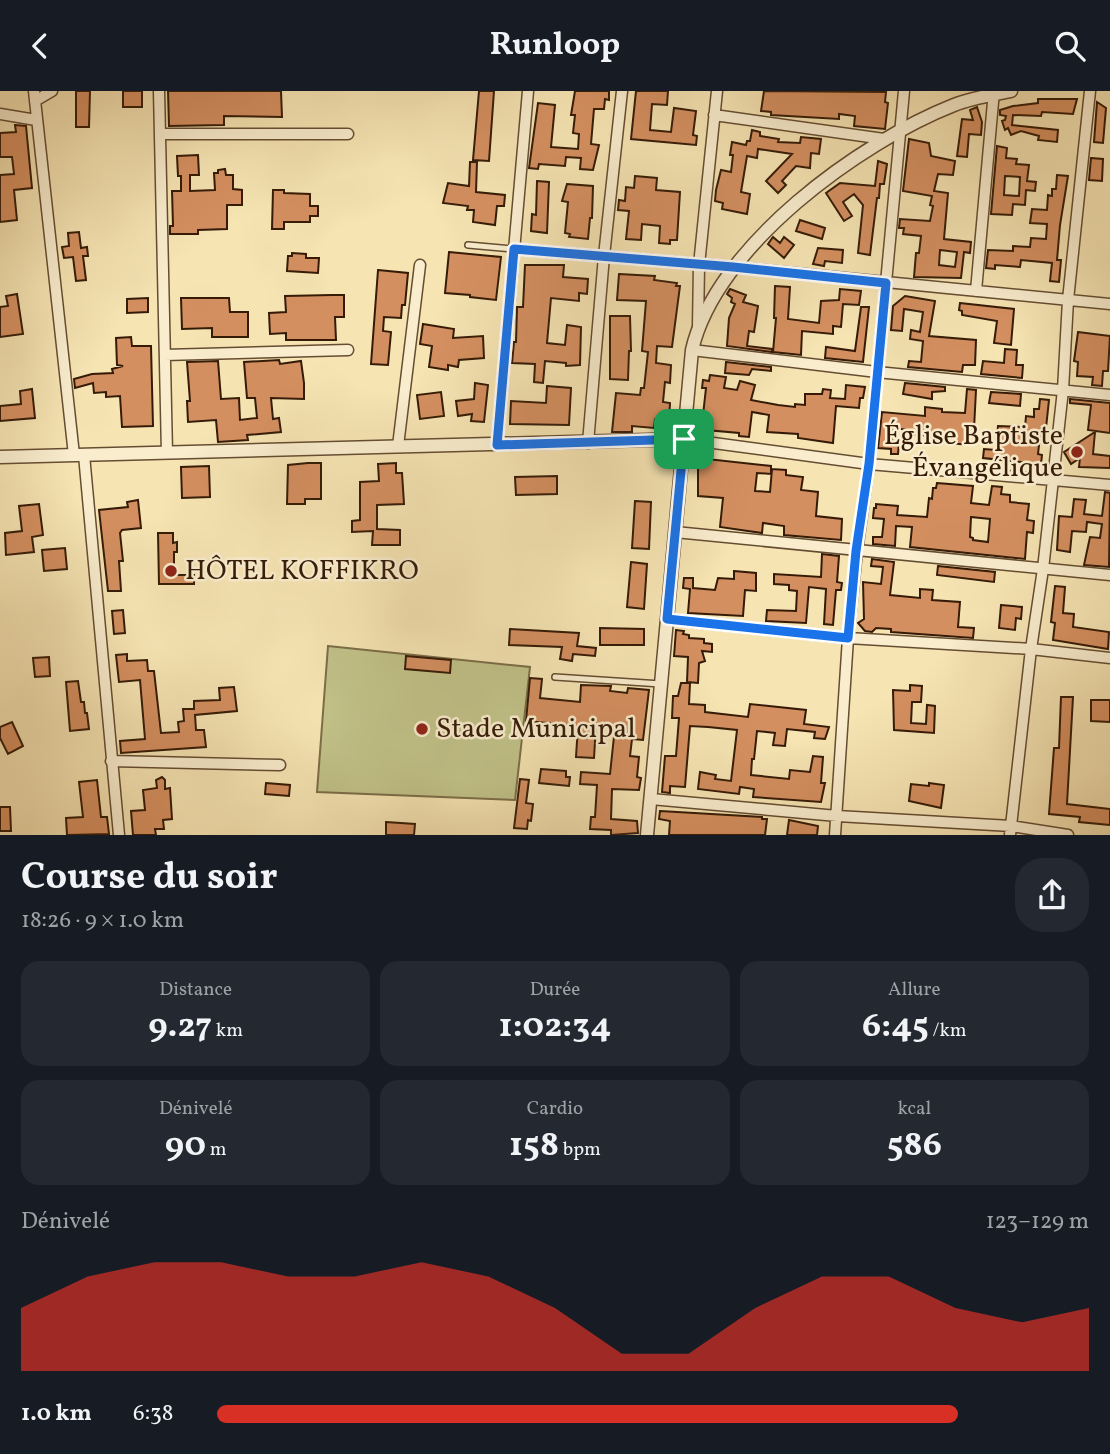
<!DOCTYPE html>
<html lang="fr">
<head>
<meta charset="utf-8">
<style>
  :root { --surface:#171b24; --page:#242831; --text:#f1f3f6; --muted:#9ea1a6; --accent:#d93025 }
  body { margin:0; font-family:Vollkorn,serif; background:var(--page); color:var(--text); height:100vh; display:flex; flex-direction:column; font-size:26px; white-space:nowrap }
  * { box-sizing:border-box; margin:0 }
  p { font-size:23px; color:var(--muted) }
  .icon { flex:none; width:38px; height:38px; fill:none; stroke:currentColor; stroke-width:2; stroke-linecap:round; stroke-linejoin:round }
  .map { position:relative; height:744px; overflow:hidden }
  .panel { display:flex; flex-direction:column; background:var(--surface); flex:1 }
  .panel>* { flex:none }
  .pin { position:absolute; display:grid; place-items:center; width:60px; height:60px; color:#fff; margin:-30px; border-radius:14px; box-shadow:0 4px 10px #0006 }
  .round { display:grid; place-items:center; flex:none; width:74px; height:74px; border-radius:28px; background:var(--page) }
  .summary { display:flex; align-items:center; justify-content:space-between; height:119px; padding:0 21px }
  h1 { font-size:38px; font-weight:700; line-height:52px }
  .figures { display:grid; grid-template-columns:repeat(3,1fr); gap:10px; height:119px; padding:7px 21px }
  .figures div { display:grid; align-content:center; border-radius:18px; background:var(--page); text-align:center }
  .figures b { font-size:35px; font-weight:700 }
  .figures small { font-size:19px; font-weight:400 }
  .figures p { font-size:19px }
  .chart { height:196px; padding:14px 21px }
  .chart p { display:flex; justify-content:space-between }
  .chart svg { width:100%; height:126px; margin-top:7px; fill:var(--accent); opacity:.7 }
  ul { padding:0 21px; list-style:none; font-size:23px }
  li { display:grid; grid-template-columns:112px 84px 1fr; align-items:center; height:52px }
  li i { height:18px; border-radius:9px; background:var(--accent) }
  header { display:flex; justify-content:space-between; align-items:center; height:91px; padding:0 21px; background:var(--surface); font-size:32px; font-weight:700 }
  .map>svg:first-child { display:block }
</style>
</head>
<body>
<header><svg class="icon" aria-label="back" viewBox="0 0 24 24"><path d="M15 5l-7 7 7 7"/></svg>Runloop<svg class="icon" aria-label="search" viewBox="0 0 24 24"><circle cx="10" cy="10" r="6"/><path d="M15 15l6 6"/></svg></header>
<div class="map">
<svg width="1110" height="744" viewBox="0 0 1110 744">
  <rect width="100%" height="100%" fill="#f6e4b3"/>
  <filter id="stains"><feTurbulence type="fractalNoise" baseFrequency=".00286" numOctaves="4"/><feColorMatrix values="0 0 0 0 .2 0 0 0 0 .09 0 0 0 0 .02 0 0 0 .5 -.17"/></filter>
  <radialGradient id="worn" r=".72"><stop offset=".6" stop-color="#630" stop-opacity="0"/><stop offset="1" stop-color="#630" stop-opacity=".3"/></radialGradient>
  <path fill="#c1c289" stroke="#7b6e48" stroke-width="2" d="M328,555L530,576L515,709L317,701Z"/>
  <path fill="#d48f60" stroke="#351b07" stroke-width="2" fill-rule="evenodd" d="M76,0H90L89,36H76Z
    M123,0H142V16H123Z
    M168,0H281L282,26L224,25V34L169,35Z
    M479,0H494L489,70L473,69Z
    M575,0H609V9L605,8L604,18H594L591,53L599,54L593,79L580,78L581,67L566,66L565,75L539,73L538,78L529,77L538,12L555,14L551,56L578,58L579,43L573,42L575,24H571Z
    M636,0H668L667,14L652,13L650,39L671,41L674,17L696,20L693,44L697,45L696,54L631,48Z
    M764,0L886,1L885,11L888,12L885,38L854,35L855,25L839,23V28L771,24V21L761,20Z
    M1038,8H1077L1073,23L1042,21L1041,25L1013,24L1012,34L1058,39L1057,51L1038,49L1039,45L1021,40L1011,44L1008,37L1005,39L1002,30L1005,29L1006,25L1000,24V19L1013,15L1038,12Z
    M1097,11L1106,17L1103,52L1094,51Z
    M977,16L982,31L981,44L969,43L967,66L957,65L962,28L973,29L970,19Z
    M15,34L26,35L32,97L14,99L17,129L0,131V84L14,83L12,66H0V42L16,41Z
    M752,39L760,41V45L779,48L778,51L800,52L801,46L821,48L819,63L811,62L810,77L796,75L782,90L786,94L778,102L766,90L792,63L758,58L757,67L747,65L741,101L750,103L747,123L722,118L723,112L715,110L716,99L721,79L731,81L733,64H730L732,51L746,54L747,50H750Z
    M909,48L929,52L931,65L955,70L953,84L938,83L934,100L948,102L944,148L971,151L970,162L964,161L961,187L914,186L916,162H919L921,145L903,143L904,137H899L900,128L930,130L933,115L930,114L932,105L903,100ZM940,159L957,161L955,176L939,174Z
    M997,55L1007,57L1006,67L1017,68L1016,73L1029,74L1027,90L1036,91L1035,100L1026,99L1025,114L1013,113L1012,124L991,123ZM1005,85L1020,86L1019,105L1004,104Z
    M198,64L199,84H190V100L215,99L214,82H218V79L225,78L226,84H233V98L242,99V114H227V138L198,139V143H170V135H173L172,100H181V85H178L177,65Z
    M1091,67L1103,68L1102,90L1089,89Z
    M878,70L887,73L884,93H880L879,107H877L870,164L858,162L863,114L854,103L843,111L852,125L844,130L826,102L840,92L875,95Z
    M470,71H477L476,101L505,104L504,115H497L495,134L473,131L474,119H467L468,115L443,112L448,92L469,95Z
    M1057,84L1068,85L1060,134L1057,169H1061L1059,191L1050,190L1052,172L1021,169L1020,176L995,174V178L986,177L988,159L1013,160V155L1030,156L1031,147L1046,148L1047,133L1030,132L1032,118L1047,119L1048,104L1052,105V98H1056Z
    M635,85L657,87L656,99L680,101L677,149H670V153L659,152L660,135L642,133L641,149L626,148L629,120L618,119L619,109L625,110L626,96L634,97Z
    M537,90L549,91L547,142L531,140L532,123L536,124Z
    M567,93L593,95L592,127H590L588,148L569,146L570,143L565,142L568,111L562,110Z
    M273,99H284V102L310,103V115H318V125H310V131H284V138H272Z
    M800,129L825,137L822,148L796,140Z
    M79,141L81,157L87,156L88,165H83L86,189L76,190L73,166L64,167L62,156L69,155L68,142Z
    M773,146L780,152L784,146L794,154L784,167L768,153Z
    M818,157L843,159L842,172L825,170L824,175L813,173Z
    M449,161L501,166L496,209L470,206V204L445,202Z
    M292,162L306,163V167H319L318,182L287,180L288,165H292Z
    M525,174H564L563,186L588,188L587,203L579,202V210L551,207L547,252L565,254L567,234L581,236L580,274L566,275V272L545,270L543,292L534,291L535,273L512,272L514,251H516L517,216H523Z
    M378,179L408,182L405,214H402L401,227L384,226L383,240L391,241L388,274L371,273Z
    M619,183L655,185L654,189L677,192L676,195H680L672,256L657,255L656,272L671,274L670,292L665,291L663,311L670,312L669,329L655,328L654,337L632,335V341H612L616,302L640,304L641,297H644L648,261L642,260L646,210L617,209Z
    M775,195L790,196L788,228L819,232L821,210L839,209L840,198L861,200L859,214L843,213L841,236L833,235V243L802,240L801,264L773,261L776,227H774Z
    M730,198L746,204L743,211L758,215L754,241L749,240L747,255L772,258V261L727,255L729,227L735,213L731,211L732,207L727,203Z
    M17,203L23,243L0,246V216L8,215L6,205Z
    M332,204H344V226H335L336,249H286V242L270,243L269,222L286,221L285,205Z
    M905,205L935,210L929,245L976,249L975,274H963L962,281L908,276L909,270L921,271L923,250L910,248L911,239L920,241L923,221L904,218L902,240L891,239L893,215Z
    M148,207V221L127,222V208Z
    M181,207H229L230,221H248V246H212V237L182,238Z
    M960,212L1014,218L1011,254L994,252L997,230L962,224V220L959,219Z
    M861,216H869L863,271L825,267L826,256L855,260Z
    M610,225H630L631,260H629L628,289L610,288Z
    M423,233L454,238L453,247L483,245L484,267L459,269L458,276L448,274V279L429,276L432,255L420,253Z
    M1078,241L1110,245L1108,280H1103L1102,295L1092,294L1093,286L1077,285L1078,271L1074,270Z
    M131,246L132,255H151L153,335L122,336L120,305L106,306V301L94,302L93,292L75,297L74,288L92,283L113,282L112,278L123,275L117,274L116,247Z
    M1005,258L1017,259L1016,274H1023L1022,287L981,283L983,270L1004,272Z
    M279,269L280,273L301,270L304,292V308L271,307L273,328L279,327L281,341L247,344L248,349L218,351L216,329L188,331L187,310H190L187,271L218,270L221,308L239,307L240,329L257,327L255,307H247L244,271Z
    M726,271L771,276V280L752,278L749,284L725,282Z
    M710,284L726,286L724,297L737,299L740,290L755,294L751,309L778,314L795,316V313L805,314V303H822L823,298L831,299L830,307L845,308L846,294L865,296L863,307H860L859,317L836,315L833,352L798,347V343L767,341L769,324L752,321L749,346L739,345V342L695,338L696,323L703,324L706,297H702L703,289L709,290Z
    M475,292L488,294L484,331L471,330L472,323L458,325L456,310L474,308Z
    M905,292L945,296V300L932,301V308L903,303Z
    M547,295L571,297L569,334L510,333L511,310L546,312Z
    M32,298L35,327L0,330V315L21,313L20,300Z
    M967,298L976,299L974,338H969L968,354L932,350V345L908,343L909,339L893,337L892,352H899L898,363H891V358L878,357L882,321L925,325V316L942,318V321L965,322Z
    M441,301L444,325L420,328L417,304Z
    M991,301L1021,303L1020,315L989,312Z
    M1040,308L1049,309L1046,337H1041L1038,363L1042,364L1041,373L983,367L984,358L996,359L998,335L1025,336L1026,325L1034,326V318H1039Z
    M1070,308L1110,312V342L1088,339L1091,314L1070,312Z
    M1095,341L1093,363L1110,365V377L1079,376L1080,367L1071,373L1064,361Z
    M698,367L771,375V383L757,382L755,400L770,401L772,378L786,379V384L803,386L801,399L818,401L816,425L842,428L841,449L784,444V435L763,432L762,442L720,436L723,407L698,405Z
    M308,372H321V408H305V413H287L288,374Z
    M396,372V382H402L404,413L377,414V438L400,439V454H372L373,440L352,441V430L360,429V391L379,390L378,373Z
    M209,375L210,406L182,407L181,376Z
    M557,385V403L516,404L515,386Z
    M937,392L973,395L971,412L989,414L992,395L1002,396L1001,403L1010,404V411L1029,413L1027,429L1034,430L1033,442L1027,441L1025,468L910,456L912,436L896,435L895,455L873,453V446H882L884,428L873,427L874,417H876V413L898,415L897,424L927,426L929,407L932,408L933,397H936ZM971,426L990,428L988,451L973,449V447L970,446Z
    M1105,401L1110,402L1109,476L1084,474L1090,446L1100,447L1102,433L1087,431L1086,441L1072,440L1070,461L1057,459L1059,425L1072,426L1074,408L1086,409L1084,423L1102,425Z
    M138,409L141,437L122,439L120,442L123,470H119L121,500H108L99,419L128,416L127,411Z
    M635,410L651,411L649,458L632,457Z
    M39,413L43,444L32,446L34,461L6,464L5,442L22,440L19,415Z
    M158,442H173V452L177,451V461H174V484H194V493H159Z
    M65,457L67,478L44,480L42,459Z
    M822,463L839,465L837,491L842,492L841,499H836L833,534L824,533L826,498L809,496L806,532L766,530L767,519L796,520L797,500L789,499V494L774,493V483L821,486Z
    M872,468L894,471L890,504L920,507V498L933,499L932,509L960,511L958,536L974,537L973,547L891,541V538L876,537L872,541L865,540L858,532L864,528L863,491L881,493L883,476L871,475Z
    M631,471L647,473L644,518L627,516Z
    M938,475L995,481L994,491L937,484Z
    M734,480L756,482V500L745,499L743,525L688,522L690,498L683,497L684,487H693V497L715,499L718,487L734,488Z
    M1055,495L1065,496L1063,522L1074,523L1073,536L1109,541L1108,558L1053,549L1055,532L1051,531Z
    M1001,514L1022,516L1021,528L1016,527L1015,539L999,537Z
    M123,519L125,542L114,543L112,520Z
    M600,537L644,538V554H600Z
    M510,538L579,542L577,555L596,557L595,565L573,563L572,570L560,568L562,556L509,554Z
    M676,539L684,540L683,543L689,544V547L704,548V552L712,553V561L702,560L705,570L699,572L698,592L687,591L688,566L674,565Z
    M127,563V570L147,569L148,580H154L161,642L179,641L178,631L184,630L183,618H194V610L220,609L219,597L234,596L237,620L195,624L196,639H204L206,656L121,662L120,650L145,648L140,589L119,591L116,564Z
    M406,565L451,569L450,582L405,578Z
    M49,566L50,585L35,586L33,567Z
    M530,587L542,588L540,607L580,611L581,594L611,595L610,600L627,602L628,597L649,599L643,649L632,648L630,665L639,666L637,686L641,687L639,699L612,698L611,728L637,730L638,742L611,744V739L590,738L591,726H595L597,694L580,693L581,681L610,683L615,636L596,634L594,667L576,666L578,635L526,630Z
    M78,590L81,611H84L85,622H87L89,638L70,640L66,591Z
    M681,592H690L689,613L705,614V621L748,626L750,613L806,619L804,633L829,636L825,648L814,647L815,641L787,638L785,655L773,654L775,642L757,640L754,668H752L751,684L789,688L790,679L810,681L813,665L823,666L821,692H825L821,711L753,706L754,698L740,696L739,703L698,698L700,681L716,684L715,688L731,690L737,639L708,636L690,635L685,696L670,695V702L662,701L665,665H676L679,627H672L673,605H678Z
    M910,594L922,595L921,611H912L911,632L926,633L927,614L935,615L934,642L894,639L893,599L910,600Z
    M1061,606H1073L1067,713L1110,718V734L1079,731L1080,726L1049,723L1054,657H1059Z
    M1091,609H1110V631L1091,630Z
    M12,631L23,655L8,663L0,647V636Z
    M541,678L566,680V686H570L569,695L539,692Z
    M162,686L165,689V698L170,697L172,728L163,729L164,738H155L156,744H133L131,720L145,719L143,699L157,697L156,689Z
    M520,688L529,689L526,712L533,713L531,730L528,729L527,738L514,737Z
    M97,689L101,726H107L109,743L67,744L66,727L83,726L79,691Z
    M266,692L290,694L289,705L265,703Z
    M929,692L944,694L941,717L909,710L911,693L929,695Z
    M0,716H10L11,740H0Z
    M660,720L762,726V728H767L765,744H669L670,730L659,728Z
    M789,729L818,735L817,744H787Z
    M386,731L415,733L414,744H386Z"/>
  <g fill="none" stroke-linecap="round" stroke-linejoin="round">
    <defs>
      <path id="service" d="M468,154L513,158
        M555,586L661,593"/>
      <path id="minor" d="M34,0L74,364
        M159,0L167,362
        M35,10L52,0
        M0,23L36,29
        M714,24L884,48
        M160,43H348
        M514,158L733,176L1110,213
        M976,200L994,0
        M698,236L699,174L717,0
        M692,259L877,281L1110,304
        M165,264L348,259
        M684,348L869,373L1110,394
        M588,352L604,165L622,0
        M497,354L528,0
        M398,355L420,174
        M84,364L119,744
        M675,441L1110,484
        M667,528L848,547L1031,558L1110,567
        M111,670L280,674
        M651,708L837,725L1011,735L1068,744
        M835,744L848,547L857,460L869,373L904,0
        M1010,744L1031,558L1043,478L1063,299L1068,209L1090,0"/>
      <path id="tertiary" d="M0,366L684,348
        M647,744L692,259C716,155 860,51 954,14C972,7 992,4 1011,0"/>
    </defs>
    <use href="#service" stroke="#654d32" stroke-width="8"/>
    <use href="#minor" stroke="#654d32" stroke-width="13"/>
    <use href="#tertiary" stroke="#654d32" stroke-width="15"/>
    <use href="#service" stroke="#f9edce" stroke-width="5"/>
    <use href="#minor" stroke="#f9edce" stroke-width="10"/>
    <use href="#tertiary" stroke="#f9edce" stroke-width="12"/>
  </g>
  <g fill="none" stroke-linecap="round" stroke-linejoin="round">
    <defs>
      <path id="route" d="M514,158L733,176L886,192L869,373L856,460L848,547L667,528L684,348L497,354Z"/>
    </defs>
    <use href="#route" stroke="#fff" stroke-width="14"/>
    <use href="#route" stroke="#1a73e8" stroke-width="9"/>
  </g>
  <g fill="#8f2418" stroke="#f9edce" stroke-width="2.5">
    <circle cx="1077" cy="361" r="7"/>
    <circle cx="171" cy="480" r="7"/>
    <circle cx="422" cy="638" r="7"/>
  </g>
  <g text-anchor="middle" dominant-baseline="central" stroke-width="5" stroke-linejoin="round" paint-order="stroke">
    <g font-size="28" fill="#351b07" stroke="#f9edce" text-anchor="start">
      <text x="1063" y="345" text-anchor="end">Église Baptiste<tspan x="1063" dy="32">Évangélique</tspan></text>
      <text x="185" y="480">HÔTEL KOFFIKRO</text>
      <text x="436" y="638">Stade Municipal</text>
    </g>
  </g>
  <rect width="100%" height="100%" filter="url(#stains)"/>
  <rect width="100%" height="100%" fill="url(#worn)"/>
</svg>
<div class="pin" style="left:684px;top:348px;background:#1e9e55"><svg class="icon" aria-label="arrive" viewBox="0 0 24 24"><path d="M6 21V4h12l-3 4 3 4H6"/></svg></div>
</div>
<section class="panel">
<div class="summary"><div><h1>Course du soir</h1><p>18:26 · 9 × 1.0 km</p></div><a class="round"><svg class="icon" aria-label="share" viewBox="0 0 24 24"><path d="M12 15V3M7 8l5-5 5 5M5 13v7h14v-7"/></svg></a></div>
<div class="figures">
<div><p>Distance</p><b>9.27<small> km</small></b></div>
<div><p>Durée</p><b>1:02:34</b></div>
<div><p>Allure</p><b>6:45<small> /km</small></b></div>
</div>
<div class="figures">
<div><p>Dénivelé</p><b>90<small> m</small></b></div>
<div><p>Cardio</p><b>158<small> bpm</small></b></div>
<div><p>kcal</p><b>586</b></div>
</div>
<div class="chart"><p><span>Dénivelé</span>123–129 m</p>
<svg viewBox="0 0 160 44" preserveAspectRatio="none"><path d="M0 44V22L10 11L20 6L30 6L40 11L50 11L60 6L70 11L80 22L90 38L100 38L110 22L120 11L130 11L140 22L150 27L160 22V44z"/></svg>
</div>
<ul>
<li><b>1.0 km</b>6:38<i style="width:85%"></i></li>
</ul>
</section>
</body>
</html>
